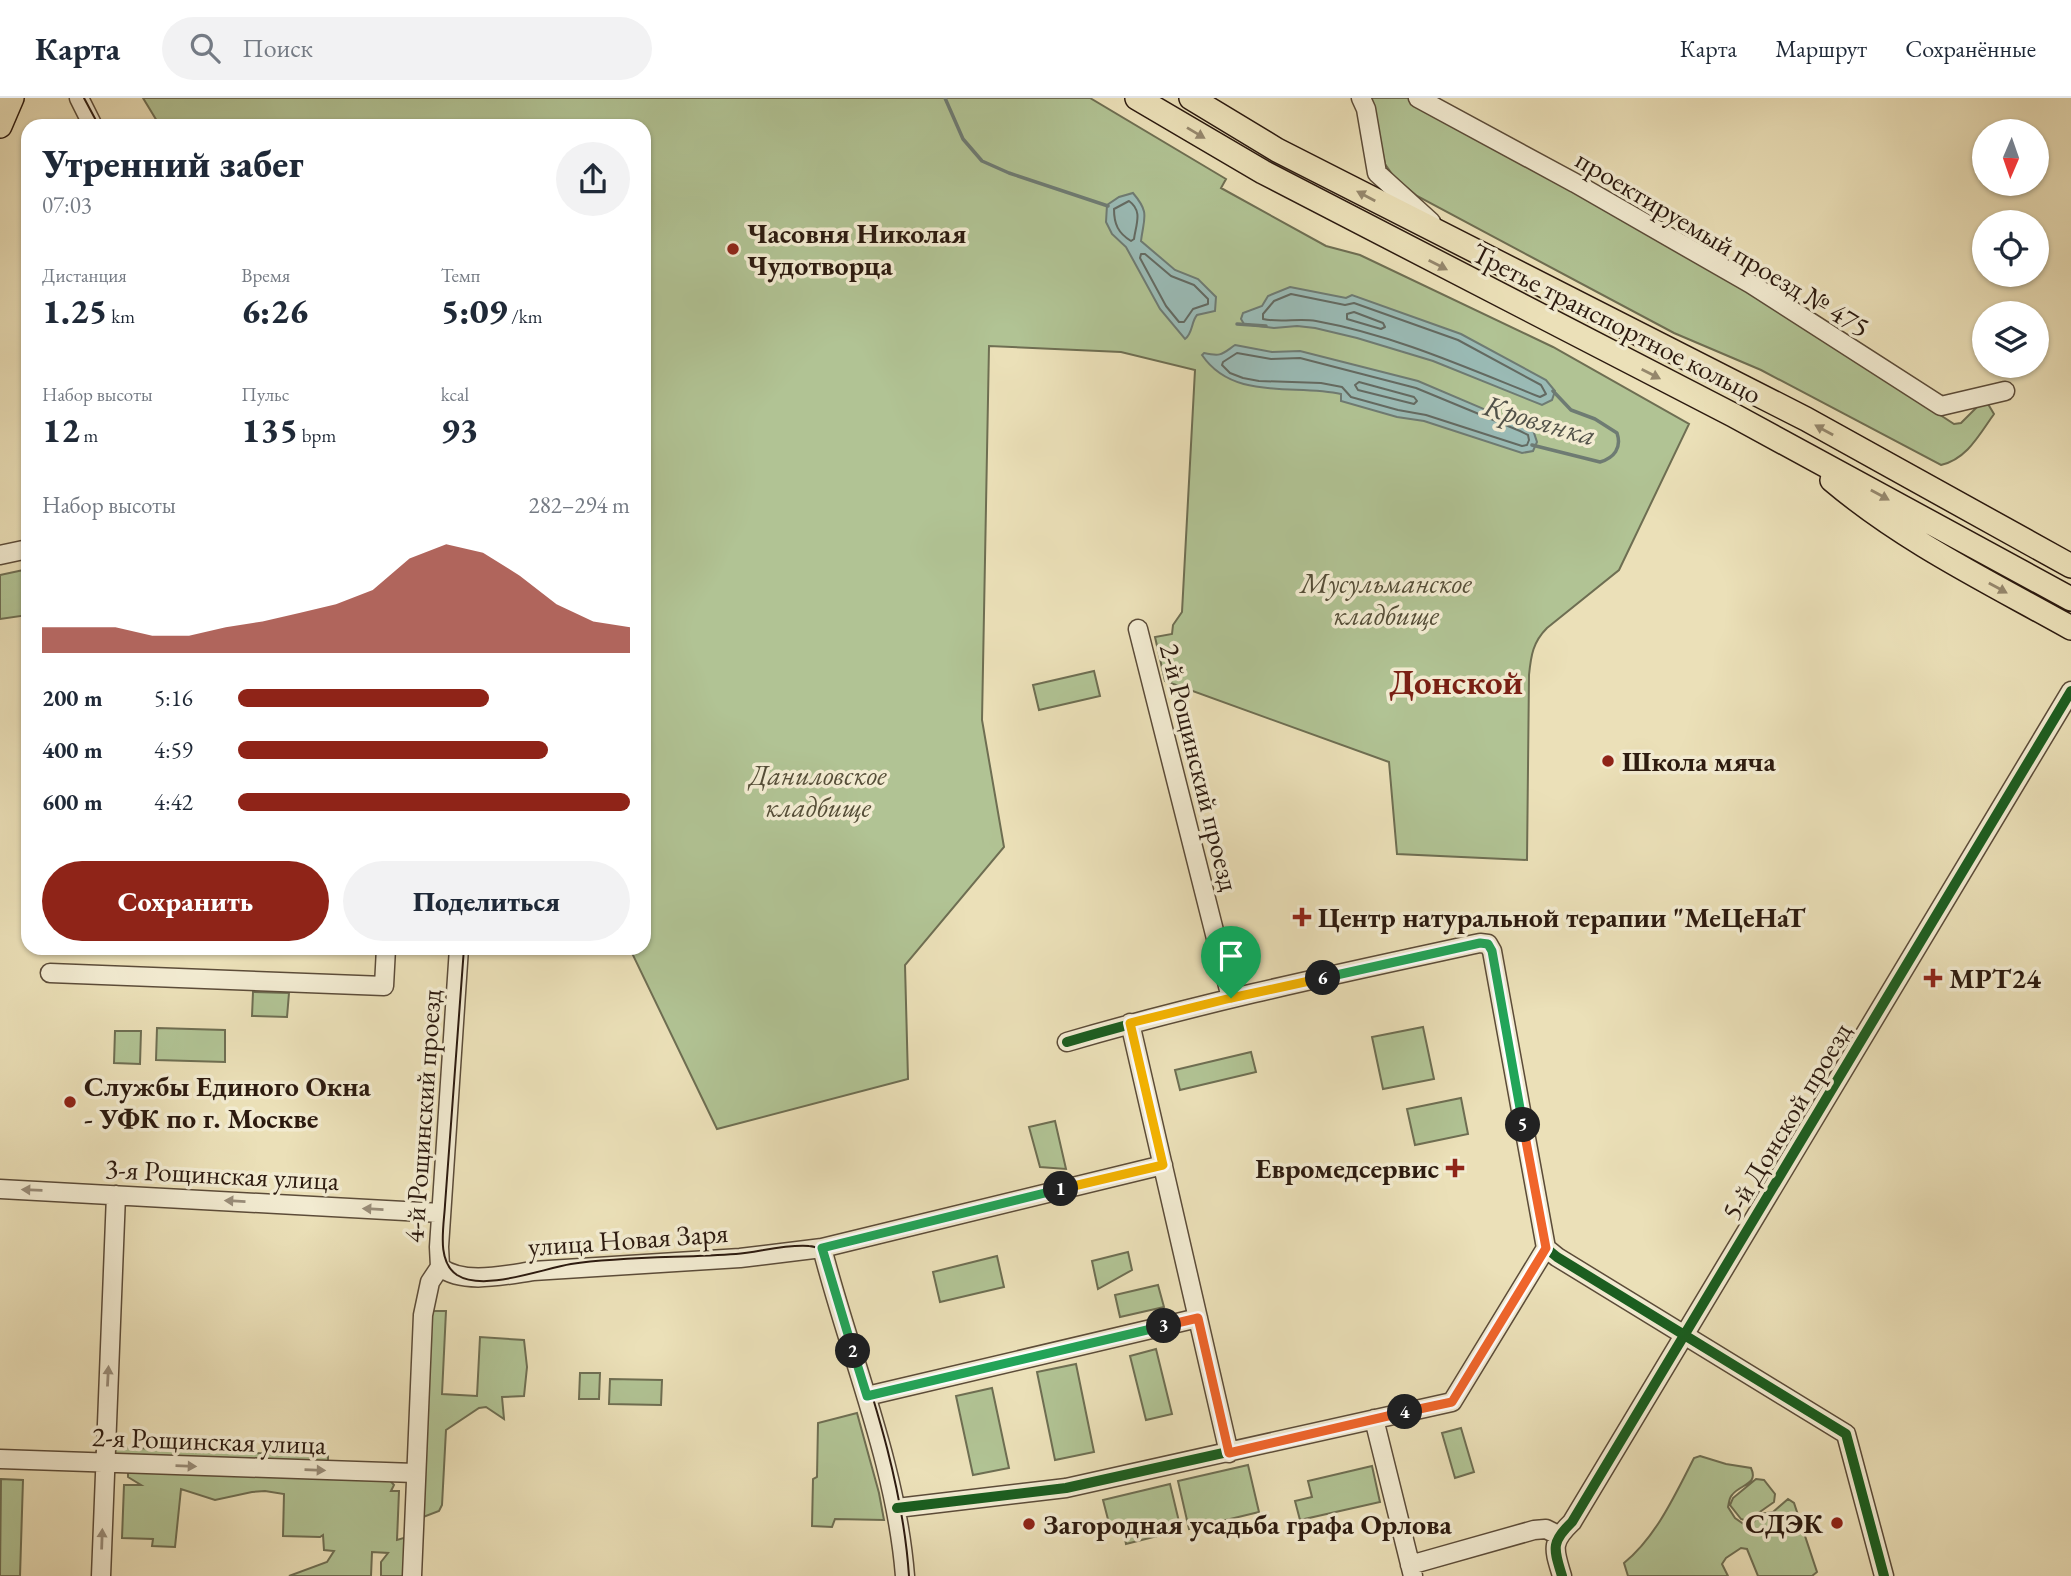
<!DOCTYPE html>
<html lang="ru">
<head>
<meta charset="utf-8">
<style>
  :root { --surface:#fff; --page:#f2f2f3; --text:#1f2937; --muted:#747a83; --line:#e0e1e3; --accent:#8f2418 }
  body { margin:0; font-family:"EB Garamond",serif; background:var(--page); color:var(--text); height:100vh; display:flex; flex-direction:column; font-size:26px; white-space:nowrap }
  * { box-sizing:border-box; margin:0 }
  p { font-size:23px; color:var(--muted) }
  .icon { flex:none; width:38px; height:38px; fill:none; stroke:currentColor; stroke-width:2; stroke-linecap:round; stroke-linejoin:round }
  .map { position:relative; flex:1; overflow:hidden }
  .drawer { position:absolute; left:21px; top:21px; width:630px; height:836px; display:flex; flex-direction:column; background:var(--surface); border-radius:21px; box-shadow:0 2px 5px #0004 }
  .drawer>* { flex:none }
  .needle { width:46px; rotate:182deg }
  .controls { position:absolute; left:1972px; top:21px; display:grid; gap:14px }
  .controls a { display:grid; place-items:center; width:77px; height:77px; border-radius:50%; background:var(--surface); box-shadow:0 2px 5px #0004; font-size:35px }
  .pin { position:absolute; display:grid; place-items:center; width:60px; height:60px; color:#fff; margin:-72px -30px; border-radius:50% 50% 50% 0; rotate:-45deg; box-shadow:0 0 7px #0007 }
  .pin .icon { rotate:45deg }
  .km { position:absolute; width:35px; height:35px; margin:-18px; border-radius:50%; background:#222; color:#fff; font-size:19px; line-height:35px; text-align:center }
  .round { display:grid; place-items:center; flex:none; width:74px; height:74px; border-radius:37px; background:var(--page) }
  .summary { display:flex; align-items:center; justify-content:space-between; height:119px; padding:0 21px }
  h1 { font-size:38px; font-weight:800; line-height:52px }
  .stats { display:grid; grid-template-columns:repeat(3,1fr); gap:10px; height:119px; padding:7px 21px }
  .stats div { display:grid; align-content:center }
  .stats b { font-size:35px; font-weight:800 }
  .stats small { font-size:19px; font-weight:400 }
  .stats p { font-size:19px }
  .chart { height:196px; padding:14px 21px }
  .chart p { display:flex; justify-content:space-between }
  .chart svg { width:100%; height:126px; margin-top:7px; fill:var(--accent); opacity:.7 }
  .button { display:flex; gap:14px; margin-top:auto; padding:14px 21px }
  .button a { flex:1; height:80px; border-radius:42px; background:var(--accent); color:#fff; font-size:28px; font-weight:800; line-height:80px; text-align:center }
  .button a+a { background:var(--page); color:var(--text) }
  ul { padding:0 21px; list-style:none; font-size:23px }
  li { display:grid; grid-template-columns:112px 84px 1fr; align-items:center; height:52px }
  li i { height:18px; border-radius:9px; background:var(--accent) }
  header { display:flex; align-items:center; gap:42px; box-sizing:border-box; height:98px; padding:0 35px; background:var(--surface); border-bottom:2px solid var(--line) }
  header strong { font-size:33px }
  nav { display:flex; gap:38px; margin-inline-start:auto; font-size:24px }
  .search { width:490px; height:63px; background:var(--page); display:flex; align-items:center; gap:18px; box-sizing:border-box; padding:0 24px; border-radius:38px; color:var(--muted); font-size:26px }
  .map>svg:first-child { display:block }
</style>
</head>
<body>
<header>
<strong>Карта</strong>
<div class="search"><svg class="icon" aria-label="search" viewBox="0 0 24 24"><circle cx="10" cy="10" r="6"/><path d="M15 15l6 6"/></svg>Поиск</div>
<nav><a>Карта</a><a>Маршрут</a><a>Сохранённые</a></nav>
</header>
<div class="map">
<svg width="2071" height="1478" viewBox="0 0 2071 1478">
  <rect width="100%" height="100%" fill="#ebe0b8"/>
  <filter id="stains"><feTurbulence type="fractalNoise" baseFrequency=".00286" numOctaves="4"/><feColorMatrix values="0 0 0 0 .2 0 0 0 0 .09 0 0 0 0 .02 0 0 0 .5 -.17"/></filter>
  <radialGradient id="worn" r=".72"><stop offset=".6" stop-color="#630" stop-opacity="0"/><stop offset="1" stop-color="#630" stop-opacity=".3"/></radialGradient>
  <path fill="#b1c394" stroke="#6e6e52" stroke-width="2" d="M143,0H1090L1226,81L1221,90L1326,148L1360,157L1553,249L1689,326L1619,472L1547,530C1533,544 1531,557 1529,577L1527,762L1397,756L1389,664L1165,583L1155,539L1172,536L1173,527L1182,514L1195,272L1121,254L989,248L982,622L1004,749L905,867L908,981L717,1031L630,851L644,850V28H160Z
    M1370,0H1432L1578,80L1954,326L1961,325L1985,301L1994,316C1979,337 1967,361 1941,367L1761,272L1674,235L1417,98L1394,79L1385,66Z
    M28,471V517L0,521V477Z
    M1094,573L1100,598L1039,612L1033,587Z
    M253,894L289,895L287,919L252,918Z
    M1423,929L1434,981L1383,991L1372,939Z
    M157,930L225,932V964L156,962Z
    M115,933H141L140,966L114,965Z
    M1251,954L1256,974L1180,992L1175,972Z
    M1461,1000L1468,1036L1415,1047L1407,1011Z
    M1055,1023L1066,1071L1040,1069L1029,1029Z
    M1128,1154L1132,1172L1098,1191L1092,1163Z
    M997,1158L1004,1189L940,1204L933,1174Z
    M1158,1187L1164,1209L1120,1219L1115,1197Z
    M433,1213H446L442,1296L477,1298L480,1239L524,1242L527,1269L524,1298L502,1299L504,1321L486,1309L479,1310L446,1332L442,1407L439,1413L418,1421L429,1224Z
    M1156,1251L1172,1316L1146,1322L1130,1258Z
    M1076,1266L1094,1354L1055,1362L1037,1274Z
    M580,1275H600L599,1301H579Z
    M610,1281L662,1282L661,1307L609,1306Z
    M992,1290L1009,1370L973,1377L956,1298Z
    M857,1315L879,1395L884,1422L835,1421L832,1429L812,1428L813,1381L817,1379L818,1325Z
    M1461,1330L1474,1374L1455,1380L1442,1335Z
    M111,1349L328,1358V1368L115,1362Z
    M1700,1358L1726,1366L1751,1370C1759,1387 1740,1386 1732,1397C1729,1400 1729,1405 1728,1409L1735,1420L1745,1427L1752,1426L1760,1416L1773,1414L1788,1401L1794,1405L1817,1474L1812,1478H1758L1747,1451L1741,1450L1726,1460L1722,1466L1728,1478H1628L1624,1465C1656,1439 1675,1397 1694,1360Z
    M1248,1367L1259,1414L1189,1431L1178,1383Z
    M1372,1368L1380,1404L1300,1422L1295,1403L1312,1399L1308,1383Z
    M128,1371L388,1380L394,1387L391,1393H399L397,1442L407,1439L405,1478H381V1464L388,1455L372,1454L371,1478H289L327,1464L334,1453L324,1452L323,1437L320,1439L283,1438L284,1396L265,1393L252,1394L215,1402L181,1391L175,1449L152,1448L153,1441L122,1440L124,1387H141L128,1379Z
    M1,1381L23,1382L20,1478H0Z
    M1756,1381L1764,1382L1775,1396L1774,1404L1747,1423L1741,1421L1730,1407L1733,1400Z
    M1170,1386L1181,1432L1126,1446L1123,1431L1111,1433L1103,1402Z"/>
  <path fill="#9abbb6" stroke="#6e7b73" stroke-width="2" d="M1133,95C1150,115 1144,119 1141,143L1175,172L1198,181L1216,199L1215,213L1197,217C1191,224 1193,235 1185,241L1160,211L1126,149L1112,136L1106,124L1107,107L1119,99Z
    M1290,189L1346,200L1352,197L1461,236L1546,282L1555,293L1552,302L1542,307L1433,263L1357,240L1315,230L1297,228L1274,230L1244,226L1241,221L1243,215L1262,208L1268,198Z
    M1235,247L1272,254L1300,253L1418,283L1533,332L1537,344L1533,353L1522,355L1424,323L1397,319L1341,303V296C1294,286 1233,303 1202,257L1204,255C1222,259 1222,256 1235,247Z"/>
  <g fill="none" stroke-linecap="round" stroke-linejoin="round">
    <path stroke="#636a62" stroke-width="2" d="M1129,103C1143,113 1136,126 1134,141L1131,143C1118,135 1114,126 1114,111Z
      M1141,156H1145L1171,178L1194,187L1208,201V206L1193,211L1184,224H1179L1166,208L1140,160Z
      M1291,196L1345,207L1354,205L1458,242L1541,287L1546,296L1540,299C1467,270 1394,237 1316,223C1299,220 1280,225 1263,221V216L1274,203Z
      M1354,214L1383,225L1385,229L1381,231L1347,221V216Z
      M1237,255L1271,261L1300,260L1416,290L1520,333L1528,337L1529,342L1527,347L1522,348L1426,317L1398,312L1351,299L1342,289L1321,285L1259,283L1243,280L1230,275L1222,267L1223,264Z
      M1359,284L1414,299L1417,303L1414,306L1358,292L1355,287Z"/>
    <path stroke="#6e7b73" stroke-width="3.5" d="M945,0L963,41L982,63L1009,75L1108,108
      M1237,226L1266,228
      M1532,347L1600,364C1614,360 1622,350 1617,335L1595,321L1571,312L1553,293"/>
    <defs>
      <path id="minor" d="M79,0L93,28
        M1361,0L1366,11L1377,75L1431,124
        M1418,0L1575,85L1751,186L1941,308L2005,293
        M0,457L28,451
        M1138,531L1231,900
        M50,875L384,888L386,850
        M1130,925L1229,1355
        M1067,944C1203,904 1342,875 1480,845L1488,846L1492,853L1546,1150L1557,1159L1846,1336L1884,1478
        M0,1091L441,1115
        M822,1150C850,1259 896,1365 905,1478
        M440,1169C463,1187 505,1177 533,1173L740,1160L822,1150L1163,1067
        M867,1298L1198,1220
        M1374,1321L1413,1478
        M0,1361L415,1375
        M897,1410L1066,1390L1452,1304L1546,1150
        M1410,1467L1534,1432L1546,1431L1558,1437
        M101,1478L116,1097
        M412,1478L423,1217L430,1184L440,1169L439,1149L459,850
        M1562,1478C1554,1451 1550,1445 1572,1424L2071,593"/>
      <path id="major" d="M1137,0L1263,74L1733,317L2071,501
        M1191,0L1277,52L1806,321L2071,468
        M0,28L12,0
        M1832,382C1904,443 1989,484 2071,530"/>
    </defs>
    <use href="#minor" stroke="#5c4c39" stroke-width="21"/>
    <use href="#major" stroke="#2c1a0f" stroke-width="26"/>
    <use href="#minor" stroke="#f2ebd1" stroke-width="18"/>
    <use href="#major" stroke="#ebe0b8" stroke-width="23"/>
    <path stroke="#2c1a0f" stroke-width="2" d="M84,0L99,28
      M464,850L445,1107C444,1128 436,1163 457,1177C484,1194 541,1171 571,1166C625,1158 681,1160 736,1156C759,1154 786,1146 809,1148C819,1148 825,1155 830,1163C861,1265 902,1371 909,1478"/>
    <defs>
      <path id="cycleway" d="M1067,944C1203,904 1342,875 1480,845L1488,846L1492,853L1546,1150L1557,1159L1846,1336L1884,1478
        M897,1410L1066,1390L1452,1304L1546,1150
        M1562,1478C1554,1451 1550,1445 1572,1424L2071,593"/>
    </defs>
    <use href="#cycleway" stroke="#f2ebd1" stroke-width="15"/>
    <use href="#cycleway" stroke="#1b5e20" stroke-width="10"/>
  </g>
  <defs><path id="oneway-solid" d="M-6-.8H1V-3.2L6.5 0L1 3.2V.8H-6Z" transform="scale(1.75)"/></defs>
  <g fill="#95876c">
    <use href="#oneway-solid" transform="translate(1196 35) rotate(31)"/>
    <use href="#oneway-solid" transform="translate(1366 98) rotate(-152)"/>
    <use href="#oneway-solid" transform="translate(1438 167) rotate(27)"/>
    <use href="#oneway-solid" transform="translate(1651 276) rotate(27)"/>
    <use href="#oneway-solid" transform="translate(1824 332) rotate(-151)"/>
    <use href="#oneway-solid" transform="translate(1880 397) rotate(29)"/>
    <use href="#oneway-solid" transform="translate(1998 490) rotate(29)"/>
  </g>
  <g fill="#998d7a">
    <use href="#oneway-solid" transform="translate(32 1092) rotate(-178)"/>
    <use href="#oneway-solid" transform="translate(235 1103) rotate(-177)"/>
    <use href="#oneway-solid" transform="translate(373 1111) rotate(-177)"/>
    <use href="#oneway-solid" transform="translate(108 1278) rotate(-87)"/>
    <use href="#oneway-solid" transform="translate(186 1368) rotate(2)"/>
    <use href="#oneway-solid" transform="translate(315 1372) rotate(2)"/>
    <use href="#oneway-solid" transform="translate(102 1441) rotate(-88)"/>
  </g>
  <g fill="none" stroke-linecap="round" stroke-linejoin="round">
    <defs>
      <path id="split-1" d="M1061,1091L1163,1067L1130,925L1231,900"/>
      <path id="split-2" d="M853,1253L822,1150L1061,1091"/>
      <path id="split-3" d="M853,1253L867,1298L1164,1228"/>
      <path id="split-4" d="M1164,1228L1198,1220L1229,1355L1405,1314"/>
      <path id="split-5" d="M1405,1314L1452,1304L1546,1150L1523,1027"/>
      <path id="split-6" d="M1323,880L1480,845L1488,846L1492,853L1523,1027"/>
      <path id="split-7" d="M1231,900L1323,880"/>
    </defs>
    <use href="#split-1" stroke="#fff" stroke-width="14"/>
    <use href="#split-2" stroke="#fff" stroke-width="14"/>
    <use href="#split-3" stroke="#fff" stroke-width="14"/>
    <use href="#split-4" stroke="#fff" stroke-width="14"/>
    <use href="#split-5" stroke="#fff" stroke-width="14"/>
    <use href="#split-6" stroke="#fff" stroke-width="14"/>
    <use href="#split-7" stroke="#fff" stroke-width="14"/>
    <use href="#split-1" stroke="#f5b400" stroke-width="9"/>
    <use href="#split-2" stroke="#22a559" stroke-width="9"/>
    <use href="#split-3" stroke="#22a559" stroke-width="9"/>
    <use href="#split-4" stroke="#f0652b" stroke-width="9"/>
    <use href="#split-5" stroke="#f0652b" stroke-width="9"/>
    <use href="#split-6" stroke="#22a559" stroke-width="9"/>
    <use href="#split-7" stroke="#f5b400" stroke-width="9"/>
  </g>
  <g fill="#8f2418" stroke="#f2ebd1" stroke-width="2.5">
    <circle cx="733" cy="151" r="7"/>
    <circle cx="1608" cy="663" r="7"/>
    <path d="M1298.5 808.5h7v7h7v7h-7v7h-7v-7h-7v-7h7z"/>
    <path d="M1929.5 869.5h7v7h7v7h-7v7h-7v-7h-7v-7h7z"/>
    <circle cx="70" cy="1004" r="7"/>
    <path d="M1451.5 1059.5h7v7h7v7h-7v7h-7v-7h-7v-7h7z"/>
    <circle cx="1837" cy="1425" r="7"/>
    <circle cx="1029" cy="1426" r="7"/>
  </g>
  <g text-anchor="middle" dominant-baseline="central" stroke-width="7" stroke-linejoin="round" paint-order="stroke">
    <g font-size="28" font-weight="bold" fill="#2c1a0f" stroke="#f2ebd1" text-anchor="start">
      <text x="747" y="135">Часовня Николая<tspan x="747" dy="32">Чудотворца</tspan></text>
      <text x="1622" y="663">Школа мяча</text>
      <text x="1318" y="819">Центр натуральной терапии "МеЦеНаТ</text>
      <text x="1949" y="880">МРТ24</text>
      <text x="84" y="988">Службы Единого Окна<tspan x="84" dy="32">- УФК по г. Москве</tspan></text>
      <text x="1439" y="1070" text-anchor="end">Евромедсервис</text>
      <text x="1823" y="1425" text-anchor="end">СДЭК</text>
      <text x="1043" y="1426">Загородная усадьба графа Орлова</text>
    </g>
    <g font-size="28" fill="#2c1a0f" stroke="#f2ebd1">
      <text transform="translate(1723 145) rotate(31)">проектируемый проезд № 475</text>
      <text transform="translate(1617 225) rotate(27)">Третье транспортное кольцо</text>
      <text transform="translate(1200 669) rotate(76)">2-й Рощинский проезд</text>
      <text transform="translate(422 1018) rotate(-86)">4-й Рощинский проезд</text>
      <text transform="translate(1786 1023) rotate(-59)">5-й Донской проезд</text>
      <text transform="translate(222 1076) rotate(3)">3-я Рощинская улица</text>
      <text transform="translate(628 1141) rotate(-4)">улица Новая Заря</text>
      <text transform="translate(209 1342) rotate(2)">2-я Рощинская улица</text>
    </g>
    <g font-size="28" font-style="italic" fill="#544d37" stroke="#f2ebd1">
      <text x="1386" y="485">Мусульманское<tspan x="1386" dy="32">кладбище</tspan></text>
      <text x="818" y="677">Даниловское<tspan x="818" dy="32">кладбище</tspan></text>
    </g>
    <g font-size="30" font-style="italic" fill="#525249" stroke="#f2ebd1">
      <text transform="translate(1540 322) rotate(16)">Кровянка</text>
    </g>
    <g font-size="35" font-weight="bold" fill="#7a1f14" stroke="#f2ebd1">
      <text x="1456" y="583">Донской</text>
    </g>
  </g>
  <rect width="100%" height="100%" filter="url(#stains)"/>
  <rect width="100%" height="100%" fill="url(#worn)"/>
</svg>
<div class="controls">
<a><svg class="needle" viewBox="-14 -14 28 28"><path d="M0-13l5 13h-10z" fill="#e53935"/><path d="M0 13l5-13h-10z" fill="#747a83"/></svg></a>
<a><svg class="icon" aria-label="locate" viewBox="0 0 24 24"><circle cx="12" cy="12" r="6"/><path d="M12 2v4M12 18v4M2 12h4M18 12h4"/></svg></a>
<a><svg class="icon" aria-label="layers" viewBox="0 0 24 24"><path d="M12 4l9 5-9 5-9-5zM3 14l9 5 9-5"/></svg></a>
</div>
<div class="pin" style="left:1231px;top:900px;background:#1e9e55"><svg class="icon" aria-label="arrive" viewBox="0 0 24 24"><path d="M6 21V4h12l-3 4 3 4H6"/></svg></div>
<b class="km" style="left:1061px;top:1091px">1</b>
<b class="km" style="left:853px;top:1253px">2</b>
<b class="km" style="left:1164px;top:1228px">3</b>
<b class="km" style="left:1405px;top:1314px">4</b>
<b class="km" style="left:1523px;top:1027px">5</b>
<b class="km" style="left:1323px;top:880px">6</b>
<section class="drawer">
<div class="summary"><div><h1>Утренний забег</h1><p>07:03</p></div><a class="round"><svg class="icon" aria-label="share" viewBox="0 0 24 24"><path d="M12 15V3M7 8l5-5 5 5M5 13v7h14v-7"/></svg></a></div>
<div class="stats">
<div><p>Дистанция</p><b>1.25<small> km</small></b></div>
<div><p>Время</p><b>6:26</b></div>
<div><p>Темп</p><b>5:09<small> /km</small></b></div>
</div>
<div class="stats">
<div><p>Набор высоты</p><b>12<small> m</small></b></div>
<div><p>Пульс</p><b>135<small> bpm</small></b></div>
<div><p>kcal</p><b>93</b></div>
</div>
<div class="chart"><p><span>Набор высоты</span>282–294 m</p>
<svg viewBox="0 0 160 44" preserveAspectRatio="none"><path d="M0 44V35L10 35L20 35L30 38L40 38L50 35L60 33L70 30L80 27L90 22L100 11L110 6L120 9L130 17L140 27L150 33L160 35V44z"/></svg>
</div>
<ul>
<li><b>200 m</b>5:16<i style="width:64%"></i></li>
<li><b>400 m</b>4:59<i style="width:79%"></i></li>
<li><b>600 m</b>4:42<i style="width:100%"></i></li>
</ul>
<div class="button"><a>Сохранить</a><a>Поделиться</a></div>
</section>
</div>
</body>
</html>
